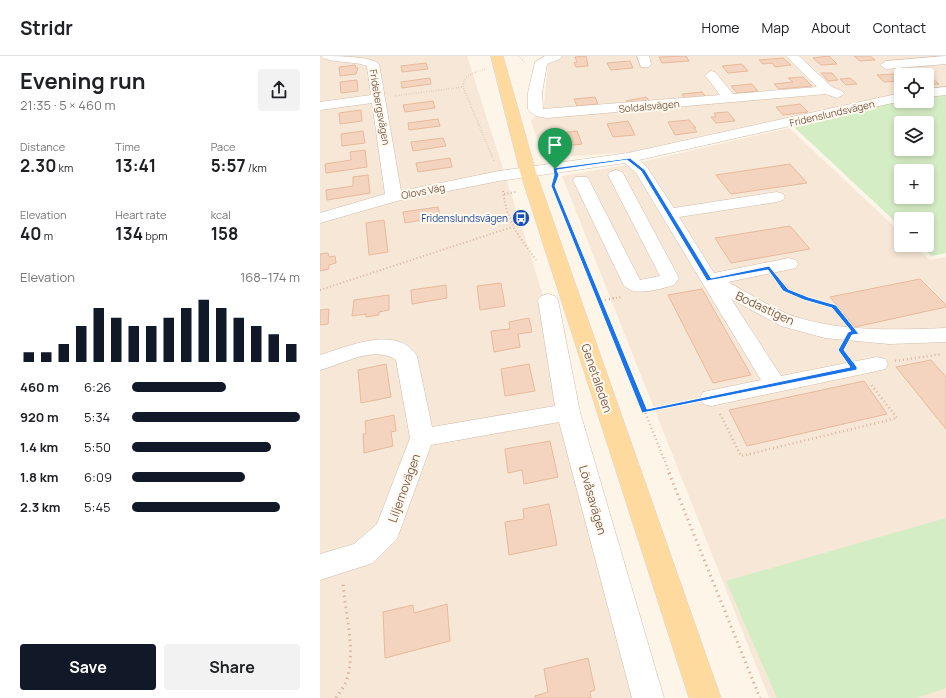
<!DOCTYPE html>
<html lang="en">
<head>
<meta charset="utf-8">
<style>
  :root { --surface:#fff; --page:#f2f2f2; --text:#202124; --muted:#757577; --line:#e0e0e0; --accent:#111827 }
  body { margin:0; font-family:Manrope,sans-serif; background:var(--page); color:var(--text); height:100vh; display:flex; flex-direction:column; font-size:15px; white-space:nowrap }
  * { box-sizing:border-box; margin:0 }
  p { font-size:13px; color:var(--muted) }
  .icon { flex:none; width:22px; height:22px; fill:none; stroke:currentColor; stroke-width:2; stroke-linecap:round; stroke-linejoin:round }
  .map { position:relative; flex:1; overflow:hidden }
  .panel { display:flex; flex-direction:column; background:var(--surface); width:320px }
  .panel>* { flex:none }
  .controls { position:absolute; left:574px; top:12px; display:grid; gap:8px }
  .controls a { display:grid; place-items:center; width:40px; height:40px; border-radius:4px; background:var(--surface); box-shadow:0 2px 6px #0003; font-size:20px }
  .pin { position:absolute; display:grid; place-items:center; width:34px; height:34px; color:#fff; margin:-41px -17px; border-radius:50% 50% 50% 0; rotate:-45deg; box-shadow:0 0 4px #0007 }
  .pin .icon { rotate:45deg }
  .round { display:grid; place-items:center; flex:none; width:42px; height:42px; border-radius:4px; background:var(--page) }
  .headline { display:flex; align-items:center; justify-content:space-between; height:68px; padding:0 20px }
  h1 { font-size:22px; font-weight:700; line-height:30px }
  .figures { display:grid; grid-template-columns:repeat(3,1fr); gap:6px; height:68px; padding:4px 20px }
  .figures div { display:grid; align-content:center }
  .figures b { font-size:17px; font-weight:700 }
  .figures small { font-size:11px; font-weight:400 }
  .figures p { font-size:11px }
  .chart { height:112px; padding:8px 20px }
  .chart p { display:flex; justify-content:space-between }
  .chart svg { width:100%; height:72px; margin-top:4px; stroke:var(--accent); stroke-width:6 }
  .primary-button { display:flex; gap:8px; margin-top:auto; padding:8px 20px }
  .primary-button a { flex:1; height:46px; border-radius:4px; background:var(--accent); color:#fff; font-size:16px; font-weight:700; line-height:46px; text-align:center }
  .primary-button a+a { background:var(--page); color:var(--text) }
  ul { padding:0 20px; list-style:none; font-size:13px }
  li { display:grid; grid-template-columns:64px 48px 1fr; align-items:center; height:30px }
  li i { height:10px; border-radius:5px; background:var(--accent) }
  header { display:flex; align-items:center; gap:24px; box-sizing:border-box; height:56px; padding:0 20px; background:var(--surface); border-bottom:1px solid var(--line) }
  header strong { font-size:19px }
  nav { display:flex; gap:22px; margin-inline-start:auto; font-size:14px }
  main { display:flex; flex:1; min-height:0 }
  .map>svg:first-child { display:block }
</style>
</head>
<body>
<header>
<strong>Stridr</strong>
<nav><a>Home</a><a>Map</a><a>About</a><a>Contact</a></nav>
</header>
<main>
<section class="panel">
<div class="headline"><div><h1>Evening run</h1><p>21:35 · 5 × 460 m</p></div><a class="round"><svg class="icon" aria-label="share" viewBox="0 0 24 24"><path d="M12 15V3M7 8l5-5 5 5M5 13v7h14v-7"/></svg></a></div>
<div class="figures">
<div><p>Distance</p><b>2.30<small> km</small></b></div>
<div><p>Time</p><b>13:41</b></div>
<div><p>Pace</p><b>5:57<small> /km</small></b></div>
</div>
<div class="figures">
<div><p>Elevation</p><b>40<small> m</small></b></div>
<div><p>Heart rate</p><b>134<small> bpm</small></b></div>
<div><p>kcal</p><b>158</b></div>
</div>
<div class="chart"><p><span>Elevation</span>168–174 m</p>
<svg viewBox="0 0 160 44" preserveAspectRatio="none"><path d="M5 44V38M15 44V38M25 44V33M35 44V22M45 44V11M55 44V17M65 44V22M75 44V22M85 44V17M95 44V11M105 44V6M115 44V11M125 44V17M135 44V22M145 44V27M155 44V33"/></svg>
</div>
<ul>
<li><b>460 m</b>6:26<i style="width:56%"></i></li>
<li><b>920 m</b>5:34<i style="width:100%"></i></li>
<li><b>1.4 km</b>5:50<i style="width:83%"></i></li>
<li><b>1.8 km</b>6:09<i style="width:67%"></i></li>
<li><b>2.3 km</b>5:45<i style="width:88%"></i></li>
</ul>
<div class="primary-button"><a>Save</a><a>Share</a></div>
</section>
<div class="map">
<svg width="626" height="642" viewBox="0 0 626 642">
  <rect width="100%" height="100%" fill="#fdf5e8"/>
  <path fill="#f6e7d6" d="M0,0H147L210,197L344,642H0Z
    M224,0H626V31L607,33V19H581V38L316,96L254,100L222,97L211,65L224,50L228,7Z
    M469,72L581,177V189H593L610,204L626,201V642H449L242,120L318,107Z"/>
  <path fill="#d5edc5" fill-rule="evenodd" d="M626,38V197L612,200L600,189H607V163H581V171L474,71L576,46L607,45V41ZM581,67H607V93H581ZM581,115H607V141H581Z
    M626,462V632L596,642H457L406,525Z"/>
  <path fill="#f4d4be" stroke="#e8ba9d" d="M266,0L268,10L256,11L254,7L257,6L255,1Z
    M366,0L369,5L342,7L339,1Z
    M509,0L517,8L501,9L493,2Z
    M534,0H550L555,4L540,5Z
    M463,2L471,9L455,11L452,7L443,8L439,4Z
    M310,5L313,12L291,14L287,7Z
    M106,7L108,13L82,16L81,10Z
    M422,8L428,15L408,17L402,10Z
    M35,9L36,12H38L36,18L20,20L19,11Z
    M501,17H512L518,24L508,25Z
    M575,18L581,25L564,26L557,19Z
    M607,18L619,28L607,29V19H599Z
    M483,21L492,30L459,33L454,28L473,26L468,22Z
    M110,22L111,28L82,32L81,26Z
    M530,22L537,28L526,29L520,23Z
    M37,24L38,35L21,37L20,26Z
    M432,28L438,35L417,37L411,30Z
    M382,36L387,42L366,44L362,38Z
    M275,41L278,48L257,50L254,43Z
    M326,41L331,46L310,49L306,45Z
    M113,45L115,52L85,56L83,49Z
    M480,48L488,56L463,59L456,51Z
    M41,54L42,65L20,68L19,57Z
    M408,56L415,65L396,67L391,61H396L394,57Z
    M118,63L120,70L89,74L88,67Z
    M369,64L376,72H374L377,76L355,79L348,66Z
    M308,65L315,79L293,81L287,68Z
    M43,75L45,87L22,90L21,78Z
    M257,75L262,88L245,90L240,77Z
    M123,82L126,90L93,95L91,86Z
    M45,94L47,111L6,117L5,108L31,104L30,96Z
    M130,102L132,111L98,116L96,107Z
    M470,108L487,127L411,138L396,119Z
    M48,119L50,137L7,144L6,134L33,130V121Z
    M118,151L120,161L85,167L83,156Z
    M64,164L68,196L49,199L46,167Z
    M470,170L490,193L411,207L395,182Z
    M8,197L9,201L15,200L16,207L9,209V213L0,215V198Z
    M600,223L626,249V251L535,271L510,241Z
    M181,227L185,250L160,254L157,230Z
    M126,229L127,242L92,248L91,234Z
    M382,233L431,319L393,327L348,239Z
    M69,239V254L59,256V259L46,261V258L32,260L34,244Z
    M9,253L8,268L0,269V254Z
    M209,262L212,276L198,278L200,291L174,296L171,275L190,273L189,266Z
    M611,304L626,321V373L576,311Z
    M66,308L71,341L41,347L38,314Z
    M209,308L215,335L185,340L181,313Z
    M544,325L567,358L427,390L409,354Z
    M74,359L76,375L71,376L73,390L44,397L43,378H46L45,365Z
    M230,385L238,421L204,428L202,414L188,417L185,393Z
    M229,448L237,489L189,499L185,466L204,463L203,453Z
    M127,548L130,585L65,602L63,556L93,549L94,557Z
    M268,602L275,634L270,636L271,642H215V640L228,636L224,613Z"/>
  <g fill="none" stroke-linecap="round" stroke-linejoin="round">
    <defs>
      <path id="minor" d="M1,0C15,0 51,0 59,8L81,135L179,115L308,97L581,37V45L319,104L327,111L354,152L457,136L463,138L465,141L463,144L457,146L359,161L394,217L469,202L476,204L478,208L476,212L408,226C428,237 455,254 476,261C524,276 576,274 626,272V286L569,288L505,282L461,270L411,243L461,320L557,301L565,303L568,308L565,313L557,315L391,350L383,348L380,342L383,336L441,324L316,117L305,107L179,125L77,145L0,167V157L65,138L52,47L0,54V46L51,39L47,10C37,5 6,7 1,0Z
        M225,0H242L240,3L227,8L222,37L223,53L400,39L385,19L391,15L395,16L413,38L497,31L466,0H479L512,31L522,35L524,38L517,42L506,38L227,62C218,61 213,60 208,53V37L215,6Z
        M317,0H329L331,8L329,11H321Z
        M626,0V8L566,13L560,9L566,5Z
        M626,31V39L607,41V33Z
        M296,114L302,116L304,119L359,222L354,229C340,233 313,242 303,228L253,124L255,121H267L269,124L320,224L340,220L288,119L290,116Z
        M228,238L235,240L238,244L260,356L344,642H312L239,366L111,389L77,483L53,507L0,524V498L34,488L57,468L90,382L76,304C53,289 24,308 0,314V299C27,291 77,268 97,300L112,371L235,350L218,244L221,240Z"/>
      <path id="major" d="M171,0H183L216,116L401,642H369L200,116Z"/>
    </defs>
    <use href="#minor" stroke="#d1bdac" stroke-width="1"/>
    <use href="#major" stroke="#dcd4d0" stroke-width="1"/>
    <path stroke="#dab7a0" stroke-width="1.5" stroke-dasharray="0.5 2" stroke-linecap="butt" d="M199,0L205,7
      M165,13C155,17 143,18 143,31L174,105
      M74,40L143,31"/>
    <path stroke="#dab7a0" stroke-width="2" stroke-dasharray="1 2.5" stroke-linecap="butt" d="M183,135C187,167 198,179 216,204
      M184,138L196,136
      M239,144L279,243
      M459,225L474,237L492,243
      M0,234L192,171
      M289,243L302,241"/>
    <path stroke="#dab7a0" stroke-width="2.5" stroke-dasharray="1 3" stroke-linecap="butt" d="M279,242L350,418
      M488,242L507,248L521,259
      M281,245L294,242
      M575,305L622,298
      M325,356L371,346
      M400,358L421,400L577,362L550,327"/>
    <path stroke="#dab7a0" stroke-width="3" stroke-dasharray="1.5 4" stroke-linecap="butt" d="M349,417L440,642
      M16,642C20,636 25,630 27,623C36,593 25,557 23,527"/>
    <use href="#minor" fill="#fff" fill-rule="evenodd"/>
    <use href="#major" fill="#feda9e" fill-rule="evenodd"/>
  </g>
  <path fill="#1a73e8" stroke="#fff" fill-rule="evenodd" d="M310,102L325,114L391,222L449,210L468,233L488,241L516,249L539,278L532,279L524,294L537,311V314L322,357L231,130L234,119L233,112ZM307,104L321,115L387,225L448,214L463,235L484,244L512,252L531,275L528,276L518,294L530,311L327,353L235,130L239,119L237,114Z"/>
  <defs>
    <symbol id="bus-disc" viewBox="-11 -11 22 22"><circle r="9.5" fill="#1a4fb4" stroke="#fff9ef"/><path d="M-5-6H5V4H4V6H2V4H-2V6H-4V4H-5ZM-3.5-4V0h7V-4ZM-3.5 1.2v1.5H-2V1.2ZM2 1.2v1.5H3.5V1.2Z" fill="#fff"/></symbol>
  </defs>
  <g fill-rule="evenodd">
    <use href="#bus-disc" x="191" y="152" width="20" height="20"/>
  </g>
  <g text-anchor="middle" dominant-baseline="central" stroke-width="4" stroke-linejoin="round" paint-order="stroke">
    <g font-size="10" fill="#7a5b4a" stroke="#fff9ef">
      <text transform="translate(329 50) rotate(-5)">Soldalsvägen</text>
      <text transform="translate(60 51) rotate(80)">Fridebergsvägen</text>
      <text transform="translate(512 57) rotate(-13)">Fridenslundsvägen</text>
      <text transform="translate(103 135) rotate(-11)">Olovs Väg</text>
    </g>
    <g font-size="10" fill="#164399" stroke="#fff9ef" text-anchor="end">
      <text x="188" y="162">Fridenslundsvägen</text>
    </g>
    <g font-size="12" fill="#7a5b4a" stroke="#fff9ef">
      <text transform="translate(445 252) rotate(25)">Bodastigen</text>
      <text transform="translate(277 322) rotate(71)">Genetaleden</text>
      <text transform="translate(84 432) rotate(-70)">Liljemovägen</text>
      <text transform="translate(273 444) rotate(74)">Lövåsavägen</text>
    </g>
  </g>
</svg>
<div class="controls">
<a><svg class="icon" aria-label="locate" viewBox="0 0 24 24"><circle cx="12" cy="12" r="6"/><path d="M12 2v4M12 18v4M2 12h4M18 12h4"/></svg></a>
<a><svg class="icon" aria-label="layers" viewBox="0 0 24 24"><path d="M12 4l9 5-9 5-9-5zM3 14l9 5 9-5"/></svg></a>
<a>+</a>
<a>−</a>
</div>
<div class="pin" style="left:235px;top:113px;background:#1e9e55"><svg class="icon" aria-label="arrive" viewBox="0 0 24 24"><path d="M6 21V4h12l-3 4 3 4H6"/></svg></div>
</div>
</main>
</body>
</html>
